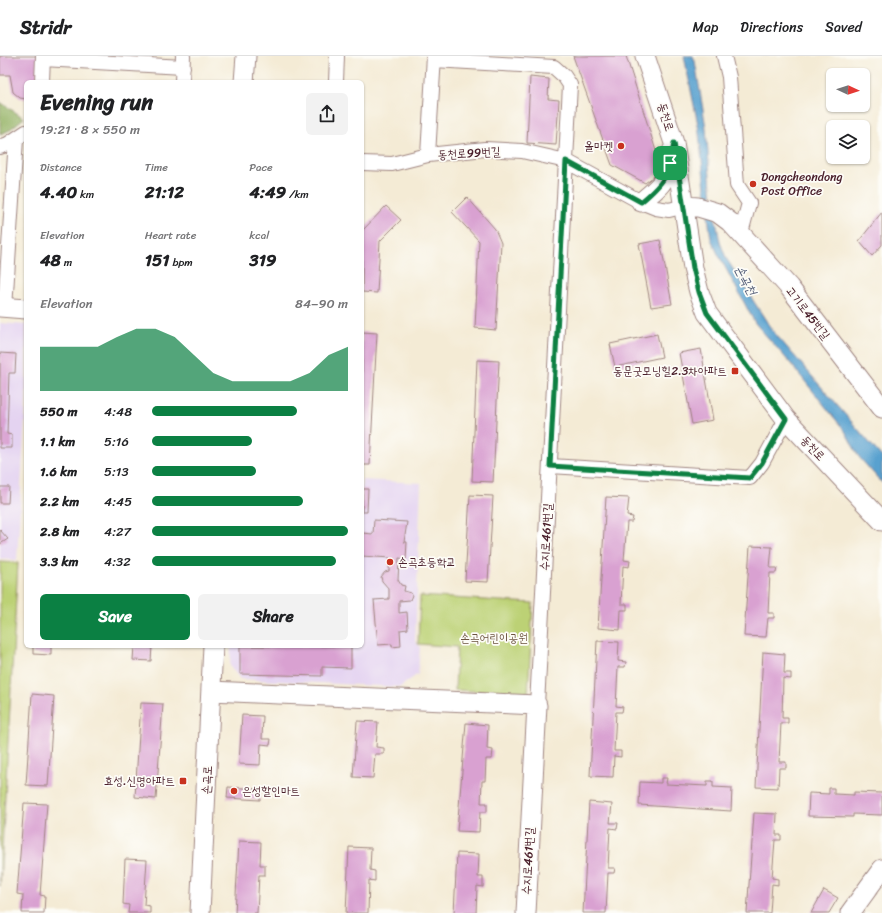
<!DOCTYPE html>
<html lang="en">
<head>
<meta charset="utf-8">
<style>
  :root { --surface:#fff; --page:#f2f2f2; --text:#202124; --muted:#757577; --line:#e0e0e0; --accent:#0b8043 }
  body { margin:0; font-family:Sriracha,"Poor Story",sans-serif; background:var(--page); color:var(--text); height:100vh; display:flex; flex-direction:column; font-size:15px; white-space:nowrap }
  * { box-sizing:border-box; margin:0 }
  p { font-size:13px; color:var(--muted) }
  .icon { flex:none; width:22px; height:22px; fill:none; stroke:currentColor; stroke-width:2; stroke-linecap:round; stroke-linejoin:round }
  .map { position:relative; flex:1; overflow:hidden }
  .drawer { position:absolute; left:24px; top:24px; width:340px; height:568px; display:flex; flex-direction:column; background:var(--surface); border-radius:6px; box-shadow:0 1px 3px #0004 }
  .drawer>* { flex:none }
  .needle { width:26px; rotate:93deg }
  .fabs { position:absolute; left:826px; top:12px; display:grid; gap:8px }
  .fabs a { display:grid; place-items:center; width:44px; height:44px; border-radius:6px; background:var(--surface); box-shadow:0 1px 3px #0004; font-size:20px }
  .pin { position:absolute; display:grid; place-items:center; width:34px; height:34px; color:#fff; margin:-17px; border-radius:8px; box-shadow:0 2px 6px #0006 }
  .round { display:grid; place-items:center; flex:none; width:42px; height:42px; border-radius:6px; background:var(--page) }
  .overview { display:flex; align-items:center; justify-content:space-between; height:68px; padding:0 16px }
  h1 { font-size:22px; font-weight:700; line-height:30px }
  .figures { display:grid; grid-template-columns:repeat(3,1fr); gap:6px; height:68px; padding:4px 16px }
  .figures div { display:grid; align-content:center }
  .figures b { font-size:17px; font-weight:700 }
  .figures small { font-size:11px; font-weight:400 }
  .figures p { font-size:11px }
  .chart { height:112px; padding:8px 16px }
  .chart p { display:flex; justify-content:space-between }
  .chart svg { width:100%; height:72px; margin-top:4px; fill:var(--accent); opacity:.7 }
  .button { display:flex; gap:8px; margin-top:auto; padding:8px 16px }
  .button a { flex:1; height:46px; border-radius:6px; background:var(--accent); color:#fff; font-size:16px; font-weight:700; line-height:46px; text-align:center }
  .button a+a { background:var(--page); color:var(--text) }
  ul { padding:0 16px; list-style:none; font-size:13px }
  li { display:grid; grid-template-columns:64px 48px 1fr; align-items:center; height:30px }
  li i { height:10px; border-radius:5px; background:var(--accent) }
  header { display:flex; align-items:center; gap:24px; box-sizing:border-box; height:56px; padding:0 20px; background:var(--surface); border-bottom:1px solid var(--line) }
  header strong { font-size:19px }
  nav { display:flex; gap:22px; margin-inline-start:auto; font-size:14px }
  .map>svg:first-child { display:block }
</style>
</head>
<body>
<header>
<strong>Stridr</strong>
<nav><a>Map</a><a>Directions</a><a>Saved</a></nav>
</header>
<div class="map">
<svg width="882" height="857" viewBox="0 0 882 857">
  <rect width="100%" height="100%" fill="#fdfcf7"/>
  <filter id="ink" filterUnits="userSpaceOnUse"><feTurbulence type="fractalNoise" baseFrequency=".025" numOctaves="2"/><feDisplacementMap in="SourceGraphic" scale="8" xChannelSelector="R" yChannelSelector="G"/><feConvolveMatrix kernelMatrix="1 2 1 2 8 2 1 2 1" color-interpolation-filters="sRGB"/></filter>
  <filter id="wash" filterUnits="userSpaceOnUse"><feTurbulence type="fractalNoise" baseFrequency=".012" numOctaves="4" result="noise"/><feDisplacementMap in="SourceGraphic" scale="16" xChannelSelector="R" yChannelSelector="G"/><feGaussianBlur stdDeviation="0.9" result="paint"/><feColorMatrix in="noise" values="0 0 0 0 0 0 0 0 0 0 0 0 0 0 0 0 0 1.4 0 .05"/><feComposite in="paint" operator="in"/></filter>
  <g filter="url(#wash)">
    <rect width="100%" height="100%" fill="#f4ebd5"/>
    <path fill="#e4d3f1" d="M0,267L26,269V343L17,504L0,503Z
      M362,424L421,427L415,585L420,591L418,618L400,631L240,623L230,610L231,590H362Z"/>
    <path fill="#bcd174" stroke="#837850" d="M0,506L18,507L0,830Z
      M420,540L533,547L528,638L455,634L457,591L418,588Z"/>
    <path fill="#95b366" stroke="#706948" d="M0,46L24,62L8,75L0,78Z"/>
    <path fill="#58a1cf" stroke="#51607d" d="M684,0H693L695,5L706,72L712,144L720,186L726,202L772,274L882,401V427L859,401L845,375L791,308L755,267L718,198L711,183L709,168L698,69Z"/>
    <g id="blocks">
      <path fill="#d9a1d1" d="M0,0H38L37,26H26V43L20,42L13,36L10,19H0Z
        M573,0H626L662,114L645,127L612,109Z
        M530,21L549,23L548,43L559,44L556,89L527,87Z
        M467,141L495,173L501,187L496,274L475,272L479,185L452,156Z
        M386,150L401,164L380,185L377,237L362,236V175Z
        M882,156V189L872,200L859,185Z
        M660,184L672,248L651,251L639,188Z
        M362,276L377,277L370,409H362Z
        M657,278L662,301L615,311L610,288Z
        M701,293L713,364L692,368L679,297Z
        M0,297L16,298L15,317H9L7,378L12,379V392H0Z
        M477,304L499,305L493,426L472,425Z
        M0,431H9L8,447H0Z
        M362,433H368L367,456H362Z
        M470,439L493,440L488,526L465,525Z
        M606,441L629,442L627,460L633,461L632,466H627L624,504L630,505L629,511L623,510L621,548H627V554H621L620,574L598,572Z
        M374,464L407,466L404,486H407L406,503L399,502L398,524L401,529L405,530L404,535L411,537L412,539L410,544L399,545V557L407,556L408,573L400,574L401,590L392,591V588L378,589L374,544L389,543V533L382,525L381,521L385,516L389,515L390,502L362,500V477L373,478Z
        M0,474L8,483L0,488Z
        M750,490L772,491L770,512H777L776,517H770L768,557H774V562H768L766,581L744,580Z
        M597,585L619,586L618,605L626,606L625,611H618L616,650L623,651L622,656H616L614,695H621V701L614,700L613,721L590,720Z
        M33,590H51V599L33,598Z
        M134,590H152L151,605L133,604Z
        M240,590H351V612L322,611V620L240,618Z
        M763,596L785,598L784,617H791V623L783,622L782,662H788V667H781L779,706H786V712H779L778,732L756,731Z
        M32,638L54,640L48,730L26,729Z
        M141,647L163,648L156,743L135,741Z
        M242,659L263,660L262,683H271L270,689L261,688L260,709L239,708Z
        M357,665L378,666L376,691L384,692V698H375L373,722L353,721Z
        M466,667L488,669L487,693L493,694L492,703H486L485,725H482L481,747H487V756H480L479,776L457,775Z
        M661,722H667L666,728L707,730V725H713V731L732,732L731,755L639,749L640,726L661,727Z
        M228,731L260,733V744L227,742Z
        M829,732H834V738L854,739V736L882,737V759L853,758V761L808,760L809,737L829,738Z
        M589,746L612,748L610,767H618L617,773L610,772L608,812H615L614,817H608L606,857H583Z
        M24,747L47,748L40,839L45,840L44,857H22L23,839L17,838Z
        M754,757L777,758L776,779H781V784H775L772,822L778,823V829L772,828L770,857H747Z
        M239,785L261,786L260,809H265V819H259L257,857H235Z
        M349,791L371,792L370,814L375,815V825L369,824L368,857H346Z
        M457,797L479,798L478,821H483V831L477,830L476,857H454Z
        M125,803L147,804L144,849L150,850V857H128L129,849L123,848Z
        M824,834L838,842L829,857H811Z"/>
    </g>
  </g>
  <g filter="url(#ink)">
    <use href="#blocks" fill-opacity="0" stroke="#9f8580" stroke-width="1"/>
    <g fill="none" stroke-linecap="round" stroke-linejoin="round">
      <defs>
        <path id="street" d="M724,0L729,21L737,129L749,147L741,177
          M43,3L183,11
          M434,4L554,11L564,20L570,29L537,649
          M42,26L43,0
          M182,26L183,0
          M336,26L337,0
          M0,91L8,88L26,76
          M428,99L434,0
          M362,107L392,108L428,99L485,93L522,95L566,105L641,146L656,152L669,154L685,150
          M5,252L16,83
          M550,410L750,422L762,407L786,363"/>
        <path id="secondary" d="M645,0L674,87L693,212L699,236L707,257L786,363L882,465
          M244,26L246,0
          M641,146C664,127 667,125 672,95
          M685,150L698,151L718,157L730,166L789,231L882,352
          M0,251L26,253
          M211,635L537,649L526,857
          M200,857L213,590
          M850,857L882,813"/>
      </defs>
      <use href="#street" stroke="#9f8580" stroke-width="16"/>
      <use href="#secondary" stroke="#9f8580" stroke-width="21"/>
      <use href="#street" stroke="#fff" stroke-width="14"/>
      <use href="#secondary" stroke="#fff" stroke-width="19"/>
    </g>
  </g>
  <g fill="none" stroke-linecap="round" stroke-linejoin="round" filter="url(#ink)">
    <defs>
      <path id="route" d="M674,87L693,212L699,236L707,257L786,363L762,407L750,422L550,410L566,105L641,146C666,125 668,120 674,87Z"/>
    </defs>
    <use href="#route" stroke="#fff" stroke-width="8"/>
    <use href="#route" stroke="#0b8043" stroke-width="5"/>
  </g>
  <g fill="#c8321e" stroke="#fdfcf7" stroke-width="1.5">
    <circle cx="621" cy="90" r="4"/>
    <circle cx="753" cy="128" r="4"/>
    <rect x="731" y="311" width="8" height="8" rx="2"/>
    <circle cx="390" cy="506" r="4"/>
    <rect x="179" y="721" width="8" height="8" rx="2"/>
    <circle cx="234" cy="735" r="4"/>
  </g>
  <g text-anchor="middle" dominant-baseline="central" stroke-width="3.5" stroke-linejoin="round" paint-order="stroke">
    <g font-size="12" fill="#4a1f2b" stroke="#fdfcf7">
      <text transform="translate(666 61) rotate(73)">동천로</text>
      <text transform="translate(469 97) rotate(-3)">동천로99번길</text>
      <text transform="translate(808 257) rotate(52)">고기로45번길</text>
      <text transform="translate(813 392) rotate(47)">동천로</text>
      <text transform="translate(546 481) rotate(-87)">수지로461번길</text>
      <text transform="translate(207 724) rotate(-87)">손곡로</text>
      <text transform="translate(528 805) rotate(-87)">수지로461번길</text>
    </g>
    <g font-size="12" fill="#4a1f2b" stroke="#fdfcf7" text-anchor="end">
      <text x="613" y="90">올마켓</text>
      <text x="761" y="121" text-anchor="start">Dongcheondong<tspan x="761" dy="14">Post Office</tspan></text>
      <text x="727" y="315">동문굿모닝힐2.3차아파트</text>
      <text x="398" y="506" text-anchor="start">손곡초등학교</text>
      <text x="175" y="725">효성.신명아파트</text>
      <text x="242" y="735" text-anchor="start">은성할인마트</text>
    </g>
    <g font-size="12" fill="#6c5441" stroke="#fdfcf7">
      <text x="494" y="582">손곡어린이공원</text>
    </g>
    <g font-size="13" font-style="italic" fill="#505a75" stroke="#fdfcf7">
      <text transform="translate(746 224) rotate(62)">손곡천</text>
    </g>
  </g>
</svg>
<div class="fabs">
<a><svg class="needle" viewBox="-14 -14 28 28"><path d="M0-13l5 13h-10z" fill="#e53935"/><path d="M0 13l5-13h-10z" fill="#757577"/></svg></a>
<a><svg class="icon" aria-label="layers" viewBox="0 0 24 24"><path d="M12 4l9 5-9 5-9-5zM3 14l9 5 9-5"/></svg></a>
</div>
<div class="pin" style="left:670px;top:107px;background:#1e9e55"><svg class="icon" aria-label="arrive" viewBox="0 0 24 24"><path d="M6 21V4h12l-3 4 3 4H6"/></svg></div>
<section class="drawer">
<div class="overview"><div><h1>Evening run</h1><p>19:21 · 8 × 550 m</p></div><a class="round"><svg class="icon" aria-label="share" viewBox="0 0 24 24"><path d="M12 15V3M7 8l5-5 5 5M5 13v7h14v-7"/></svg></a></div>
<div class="figures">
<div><p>Distance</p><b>4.40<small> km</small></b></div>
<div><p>Time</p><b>21:12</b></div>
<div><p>Pace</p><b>4:49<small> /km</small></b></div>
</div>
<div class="figures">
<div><p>Elevation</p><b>48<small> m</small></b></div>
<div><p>Heart rate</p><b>151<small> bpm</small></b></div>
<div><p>kcal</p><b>319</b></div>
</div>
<div class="chart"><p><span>Elevation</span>84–90 m</p>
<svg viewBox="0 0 160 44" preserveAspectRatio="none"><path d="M0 44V17L10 17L20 17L30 17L40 11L50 6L60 6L70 11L80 22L90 33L100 38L110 38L120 38L130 38L140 33L150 22L160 17V44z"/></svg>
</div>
<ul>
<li><b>550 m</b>4:48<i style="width:74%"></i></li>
<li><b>1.1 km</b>5:16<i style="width:51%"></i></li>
<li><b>1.6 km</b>5:13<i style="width:53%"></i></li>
<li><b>2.2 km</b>4:45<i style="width:77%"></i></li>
<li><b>2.8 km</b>4:27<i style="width:100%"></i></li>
<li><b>3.3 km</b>4:32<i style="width:94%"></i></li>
</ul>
<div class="button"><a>Save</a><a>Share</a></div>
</section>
</div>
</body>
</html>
